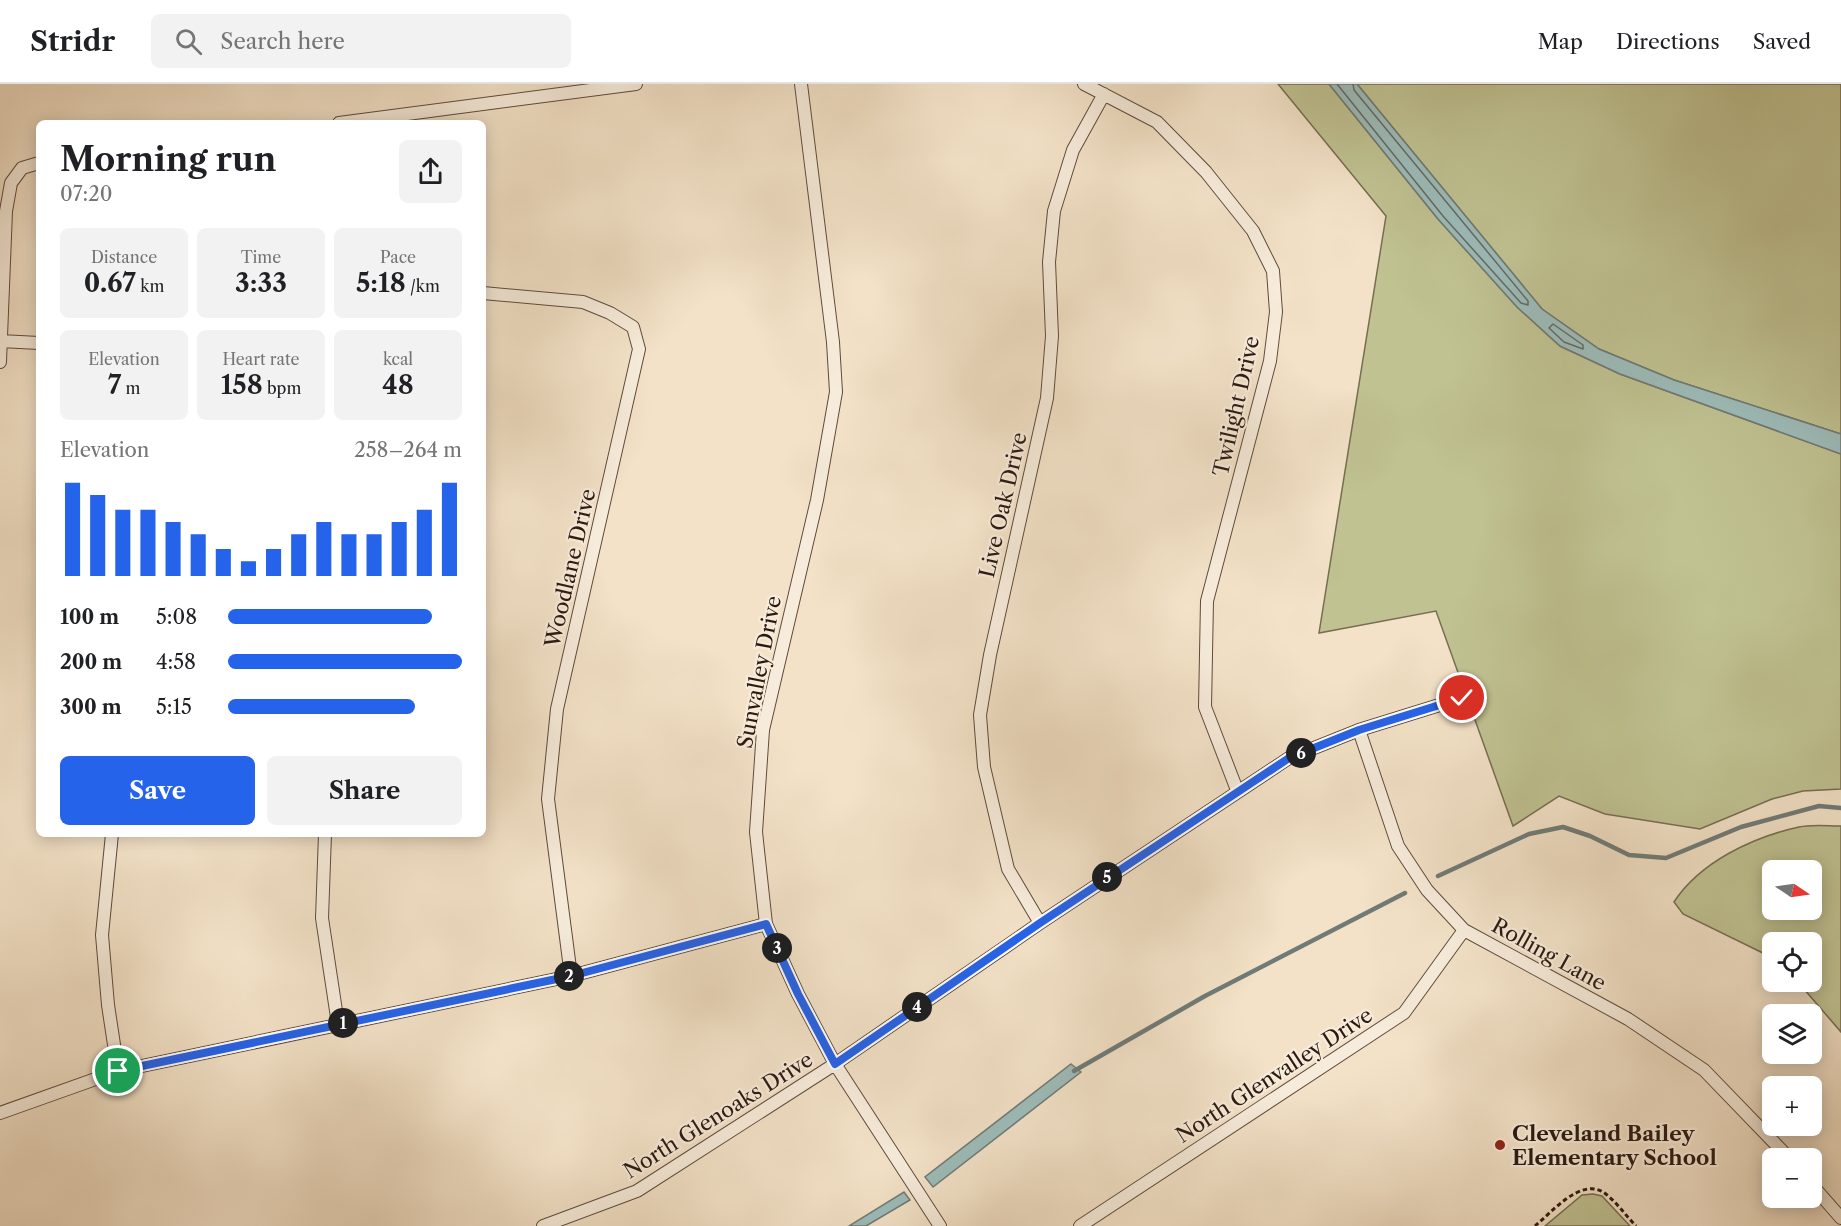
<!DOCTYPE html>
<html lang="en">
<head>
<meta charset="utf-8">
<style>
  :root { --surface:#fff; --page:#f2f2f2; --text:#202124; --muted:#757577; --line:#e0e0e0; --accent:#2563eb }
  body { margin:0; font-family:"Libre Caslon Text",serif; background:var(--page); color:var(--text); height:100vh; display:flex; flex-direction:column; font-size:22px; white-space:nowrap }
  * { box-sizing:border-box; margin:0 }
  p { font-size:20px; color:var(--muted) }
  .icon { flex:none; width:33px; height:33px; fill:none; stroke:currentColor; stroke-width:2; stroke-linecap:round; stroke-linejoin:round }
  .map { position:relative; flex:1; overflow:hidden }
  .panel { position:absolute; left:36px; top:36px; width:450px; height:717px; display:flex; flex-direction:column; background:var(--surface); border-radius:9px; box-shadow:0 3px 15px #0003 }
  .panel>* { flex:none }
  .needle { width:39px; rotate:103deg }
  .buttons { position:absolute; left:1762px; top:776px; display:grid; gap:12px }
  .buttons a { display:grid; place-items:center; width:60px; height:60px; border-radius:9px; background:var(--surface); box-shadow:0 3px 15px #0003; font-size:30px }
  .pin { position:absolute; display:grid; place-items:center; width:51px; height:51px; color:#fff; margin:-26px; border:3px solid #fff; border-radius:50%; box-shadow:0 2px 6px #0007 }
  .km { position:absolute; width:30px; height:30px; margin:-15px; border-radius:50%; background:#222; color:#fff; font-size:16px; line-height:30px; text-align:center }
  .round { display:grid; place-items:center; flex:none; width:63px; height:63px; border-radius:9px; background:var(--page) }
  .overview { display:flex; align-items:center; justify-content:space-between; height:102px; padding:0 24px }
  h1 { font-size:33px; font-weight:700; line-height:45px }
  .stats { display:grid; grid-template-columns:repeat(3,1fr); gap:9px; height:102px; padding:6px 24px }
  .stats div { display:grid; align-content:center; border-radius:9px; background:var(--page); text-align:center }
  .stats b { font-size:26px; font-weight:700 }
  .stats small { font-size:16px; font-weight:400 }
  .stats p { font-size:16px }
  .chart { height:168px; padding:12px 24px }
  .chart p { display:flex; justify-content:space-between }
  .chart svg { width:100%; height:108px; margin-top:6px; stroke:var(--accent); stroke-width:6 }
  .cta { display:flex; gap:12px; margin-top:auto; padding:12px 24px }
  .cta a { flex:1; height:69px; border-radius:9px; background:var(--accent); color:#fff; font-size:24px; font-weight:700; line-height:69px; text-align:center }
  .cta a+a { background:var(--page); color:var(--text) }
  ul { padding:0 24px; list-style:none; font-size:20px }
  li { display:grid; grid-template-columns:96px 72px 1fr; align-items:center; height:45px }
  li i { height:15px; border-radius:8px; background:var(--accent) }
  header { display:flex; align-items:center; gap:36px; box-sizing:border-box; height:84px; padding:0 30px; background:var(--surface); border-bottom:2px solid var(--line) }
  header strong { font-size:28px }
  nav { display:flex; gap:33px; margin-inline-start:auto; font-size:21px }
  .search { width:420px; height:54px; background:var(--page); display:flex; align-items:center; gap:15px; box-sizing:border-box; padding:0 21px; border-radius:9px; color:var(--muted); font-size:22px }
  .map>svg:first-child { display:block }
</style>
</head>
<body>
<header>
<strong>Stridr</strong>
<div class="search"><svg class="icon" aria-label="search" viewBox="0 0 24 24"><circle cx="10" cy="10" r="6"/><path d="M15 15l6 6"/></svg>Search here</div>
<nav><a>Map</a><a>Directions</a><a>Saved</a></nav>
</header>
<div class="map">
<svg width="1841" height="1142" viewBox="0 0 1841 1142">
  <rect width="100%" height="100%" fill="#f3e2c8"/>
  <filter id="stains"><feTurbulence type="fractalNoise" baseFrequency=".00333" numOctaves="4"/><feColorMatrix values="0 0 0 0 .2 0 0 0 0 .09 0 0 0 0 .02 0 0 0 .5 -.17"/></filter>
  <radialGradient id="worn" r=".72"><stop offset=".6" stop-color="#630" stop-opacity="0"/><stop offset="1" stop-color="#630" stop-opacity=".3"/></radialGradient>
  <path fill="#c0c292" stroke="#766e52" stroke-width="1.5" fill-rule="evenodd" d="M1278,0H1329L1438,135L1517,223L1560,262L1620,290L1841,370V705L1803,707L1772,715L1700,745L1605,730L1559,712L1513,742L1436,527L1319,549L1386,132Z
    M1357,0H1841V350L1674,296L1599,265L1542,225Z
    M1841,742V948L1797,897H1812V858H1773V874L1683,830L1674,818C1700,778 1753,753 1799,743C1812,740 1828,742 1841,742ZM1773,786H1812V825H1773Z
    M1593,1110L1602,1112L1630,1142H1545L1582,1111Z"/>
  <path fill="#9dbdbb" stroke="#707b77" stroke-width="1.5" d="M1329,0H1357L1542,225L1599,265L1674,296L1841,350V370L1620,290L1560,262L1517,223L1438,135Z
    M1071,980L1081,988L933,1103L925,1093Z
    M904,1108L910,1116L866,1142H849Z"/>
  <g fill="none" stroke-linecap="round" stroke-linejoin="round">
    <path stroke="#646b66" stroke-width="1.5" d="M1337,0L1443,132L1521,219L1528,221V217L1354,6L1353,0
      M1553,240L1583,261V265L1564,258L1549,244Z"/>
    <path stroke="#707b77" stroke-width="4.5" d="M1438,792L1529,750L1563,743L1590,752L1629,771L1666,774L1741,743L1819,722L1841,724
      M1074,987L1205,912L1405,809"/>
    <defs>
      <path id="street" d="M801,0L833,258L836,308L817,416L763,646L756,748L766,840L798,910L835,980L940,1142
        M1084,0L1157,38L1206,88L1253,147L1273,187L1276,228L1270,277L1207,517L1205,623L1237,706
        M339,39L636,0
        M483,209L583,218L610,229L633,243L639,265L557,625L548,715L571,892
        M0,257L39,259
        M0,278L6,127L11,99L22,84L39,79
        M1359,646L1398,762L1427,806L1464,846L1628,935L1704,986L1789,1074
        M112,750L102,851L108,921L118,987
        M325,750L322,834L338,940
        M1040,839L1008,785L984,683L980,631L990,571L1047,314L1052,252L1049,178L1054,127L1073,66L1104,10
        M0,1029L118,987L571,892L766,840
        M1812,1101L1841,1134
        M543,1142L637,1107L835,980L1040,839L1289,674L1359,646L1462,614
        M1080,1142L1404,929L1464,846"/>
    </defs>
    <use href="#street" stroke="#5e4b3f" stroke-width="14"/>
    <path stroke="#2c1911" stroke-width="3" stroke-dasharray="4.5 3" stroke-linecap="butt" d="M1535,1142C1551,1129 1580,1094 1603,1108C1615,1116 1626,1132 1636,1142"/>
    <use href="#street" stroke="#f7ecdb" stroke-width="12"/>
  </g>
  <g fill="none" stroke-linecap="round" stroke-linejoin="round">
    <defs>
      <path id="route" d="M118,987L571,892L766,840L798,910L835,980L1040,839L1289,674L1359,646L1462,614"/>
    </defs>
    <use href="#route" stroke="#fff" stroke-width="12"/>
    <use href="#route" stroke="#2563eb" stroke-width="8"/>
  </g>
  <circle fill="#8f2418" stroke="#f7ecdb" stroke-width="2" cx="1500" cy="1061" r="6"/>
  <g text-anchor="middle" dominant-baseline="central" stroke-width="4.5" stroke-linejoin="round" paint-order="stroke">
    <g font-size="21" fill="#2c1911" stroke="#f7ecdb">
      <text transform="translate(1236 322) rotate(-77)">Twilight Drive</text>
      <text transform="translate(1003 421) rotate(-77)">Live Oak Drive</text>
      <text transform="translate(570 484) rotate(-77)">Woodlane Drive</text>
      <text transform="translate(759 588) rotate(-79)">Sunvalley Drive</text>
      <text transform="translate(1549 870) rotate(29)">Rolling Lane</text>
      <text transform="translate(1274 991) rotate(-33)">North Glenvalley Drive</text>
      <text transform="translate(718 1031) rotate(-32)">North Glenoaks Drive</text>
    </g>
    <g font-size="21" font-weight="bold" fill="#2c1911" stroke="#f7ecdb" text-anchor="start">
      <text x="1512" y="1049">Cleveland Bailey<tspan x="1512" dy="24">Elementary School</tspan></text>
    </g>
  </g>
  <rect width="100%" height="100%" filter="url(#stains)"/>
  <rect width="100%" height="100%" fill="url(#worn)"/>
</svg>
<div class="buttons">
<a><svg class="needle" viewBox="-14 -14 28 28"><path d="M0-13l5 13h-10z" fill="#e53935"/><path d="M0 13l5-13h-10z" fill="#757577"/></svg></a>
<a><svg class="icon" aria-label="locate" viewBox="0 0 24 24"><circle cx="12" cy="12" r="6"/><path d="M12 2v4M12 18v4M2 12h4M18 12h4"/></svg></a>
<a><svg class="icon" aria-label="layers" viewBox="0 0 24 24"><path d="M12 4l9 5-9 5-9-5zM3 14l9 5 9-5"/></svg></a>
<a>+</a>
<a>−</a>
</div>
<div class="pin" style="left:118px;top:987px;background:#1e9e55"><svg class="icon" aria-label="arrive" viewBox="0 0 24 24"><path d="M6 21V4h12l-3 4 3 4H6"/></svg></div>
<div class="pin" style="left:1462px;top:614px;background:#d93025"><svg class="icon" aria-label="check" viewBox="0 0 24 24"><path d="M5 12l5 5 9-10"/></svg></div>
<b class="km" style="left:343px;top:939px">1</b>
<b class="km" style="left:569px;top:892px">2</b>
<b class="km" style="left:777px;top:864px">3</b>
<b class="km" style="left:917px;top:923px">4</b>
<b class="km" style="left:1107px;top:793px">5</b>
<b class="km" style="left:1301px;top:669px">6</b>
<section class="panel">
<div class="overview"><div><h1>Morning run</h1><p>07:20</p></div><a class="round"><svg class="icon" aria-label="share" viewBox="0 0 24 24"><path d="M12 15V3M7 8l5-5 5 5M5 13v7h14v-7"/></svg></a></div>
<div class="stats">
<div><p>Distance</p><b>0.67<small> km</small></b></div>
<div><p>Time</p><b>3:33</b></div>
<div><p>Pace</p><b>5:18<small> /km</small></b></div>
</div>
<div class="stats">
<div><p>Elevation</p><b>7<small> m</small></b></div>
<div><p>Heart rate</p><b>158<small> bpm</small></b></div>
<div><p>kcal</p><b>48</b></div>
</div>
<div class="chart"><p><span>Elevation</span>258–264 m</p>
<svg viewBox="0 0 160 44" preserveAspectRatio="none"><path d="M5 44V6M15 44V11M25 44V17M35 44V17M45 44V22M55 44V27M65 44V33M75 44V38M85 44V33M95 44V27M105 44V22M115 44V27M125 44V27M135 44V22M145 44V17M155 44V6"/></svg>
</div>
<ul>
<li><b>100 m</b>5:08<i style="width:87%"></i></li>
<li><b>200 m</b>4:58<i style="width:100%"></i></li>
<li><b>300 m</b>5:15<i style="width:80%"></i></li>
</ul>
<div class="cta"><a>Save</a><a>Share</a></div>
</section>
</div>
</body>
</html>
